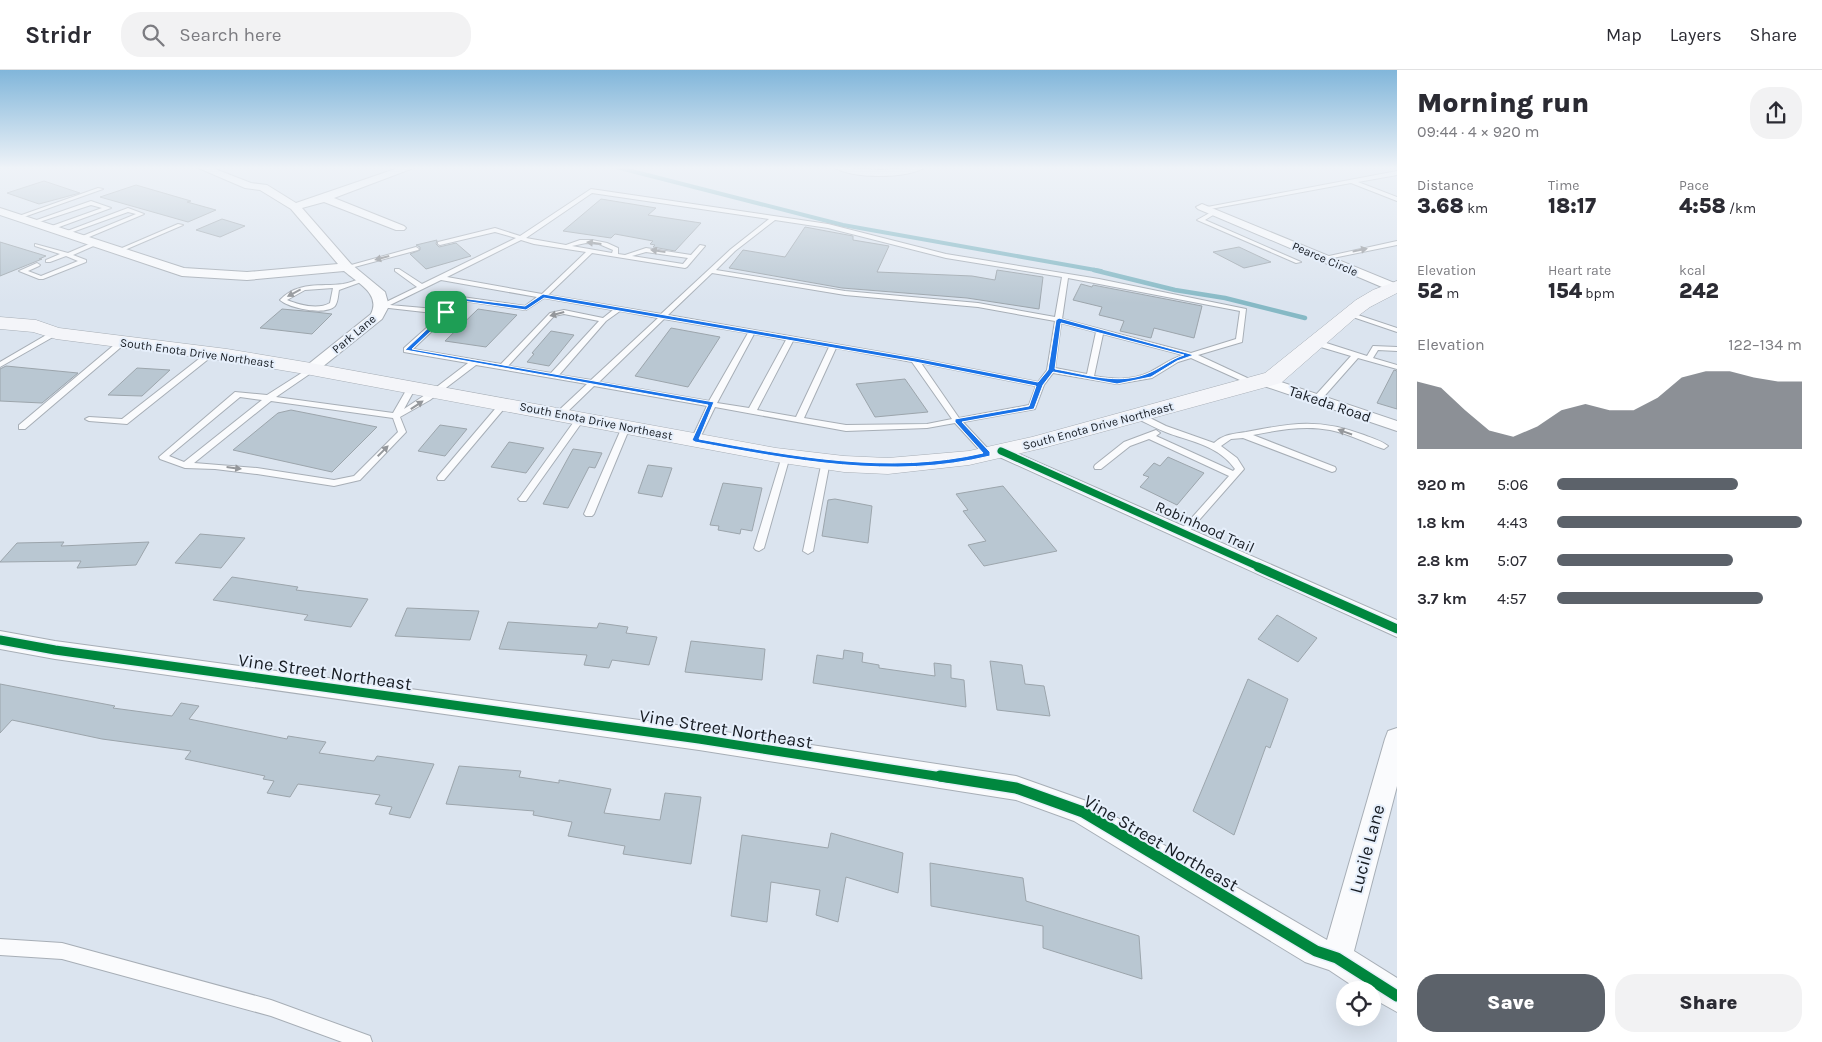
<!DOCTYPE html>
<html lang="en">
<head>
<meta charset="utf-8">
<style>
  :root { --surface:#fff; --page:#f2f2f3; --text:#2b2b33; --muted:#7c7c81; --line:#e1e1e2; --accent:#5c626a }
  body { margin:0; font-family:Karla,sans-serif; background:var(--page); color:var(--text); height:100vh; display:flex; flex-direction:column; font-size:19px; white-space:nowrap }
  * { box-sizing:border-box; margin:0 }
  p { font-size:16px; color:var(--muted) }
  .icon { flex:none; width:28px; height:28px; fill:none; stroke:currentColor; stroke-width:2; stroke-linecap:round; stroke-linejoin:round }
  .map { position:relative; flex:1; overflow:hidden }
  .details { display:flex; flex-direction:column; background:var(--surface); width:425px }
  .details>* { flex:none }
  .controls { position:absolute; left:1336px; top:911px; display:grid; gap:10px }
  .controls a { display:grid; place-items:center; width:45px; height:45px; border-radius:50%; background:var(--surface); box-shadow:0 5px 20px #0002; font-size:25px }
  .pin { position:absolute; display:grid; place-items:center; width:42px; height:42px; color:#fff; margin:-21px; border-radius:10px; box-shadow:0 2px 8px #0006 }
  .round { display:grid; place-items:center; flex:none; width:52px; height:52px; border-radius:20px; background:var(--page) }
  .head { display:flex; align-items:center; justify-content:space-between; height:85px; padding:0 20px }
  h1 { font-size:28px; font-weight:800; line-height:38px }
  .metrics { display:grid; grid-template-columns:repeat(3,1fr); gap:8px; height:85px; padding:5px 20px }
  .metrics div { display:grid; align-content:center }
  .metrics b { font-size:21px; font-weight:800 }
  .metrics small { font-size:14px; font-weight:400 }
  .metrics p { font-size:14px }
  .chart { height:140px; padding:10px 20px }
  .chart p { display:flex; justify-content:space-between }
  .chart svg { width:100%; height:90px; margin-top:5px; fill:var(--accent); opacity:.7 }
  .action { display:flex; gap:10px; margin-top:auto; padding:10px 20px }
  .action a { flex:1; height:58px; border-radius:20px; background:var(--accent); color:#fff; font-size:20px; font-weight:800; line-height:58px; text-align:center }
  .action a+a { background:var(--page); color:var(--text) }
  ul { padding:0 20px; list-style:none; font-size:16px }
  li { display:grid; grid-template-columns:80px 60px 1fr; align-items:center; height:38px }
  li i { height:12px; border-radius:6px; background:var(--accent) }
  header { display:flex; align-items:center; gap:30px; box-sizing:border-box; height:70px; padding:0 25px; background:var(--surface); border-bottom:1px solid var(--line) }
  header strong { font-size:24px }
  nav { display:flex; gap:28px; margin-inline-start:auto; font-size:18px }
  .search { width:350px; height:45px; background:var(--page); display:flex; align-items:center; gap:12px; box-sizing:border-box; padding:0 18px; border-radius:20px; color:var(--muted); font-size:19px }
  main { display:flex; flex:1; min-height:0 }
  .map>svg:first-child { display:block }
</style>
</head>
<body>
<header>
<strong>Stridr</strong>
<div class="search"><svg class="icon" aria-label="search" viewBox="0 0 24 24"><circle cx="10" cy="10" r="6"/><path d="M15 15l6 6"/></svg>Search here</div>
<nav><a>Map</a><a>Layers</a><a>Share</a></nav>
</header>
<main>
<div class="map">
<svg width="1397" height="972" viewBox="0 0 1397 972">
  <rect width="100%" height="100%" fill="#dbe4ef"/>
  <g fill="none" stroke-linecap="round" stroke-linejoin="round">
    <path stroke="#86b9c5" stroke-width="4" d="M616,97L843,155L1101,201"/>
    <path stroke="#86b9c5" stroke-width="4.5" d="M1094,200L1175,220L1225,228L1305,248"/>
  </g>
  <path fill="#b9c7d2" stroke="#9ca5ac" d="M44,111L80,123L39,134L7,123Z
    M136,115L191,131L187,132L216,140L188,152L100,127Z
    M601,129L656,138L648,145L701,153L675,181L653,177L655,175L650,174L653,171L615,164L611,168L563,161Z
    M222,149L245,156L220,167L196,160Z
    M805,157L853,166V170L889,176L877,202L972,206L995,210L997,200L1043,207L1039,239L967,228L842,218L729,198L743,180L785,187Z
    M437,170L436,174L439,177L456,173L471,186L426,199L410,184L420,180V177L416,175Z
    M0,172L46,186L39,189H42L0,206Z
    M1239,177L1271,192L1244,198L1213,182Z
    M1081,214L1092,217L1093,215L1202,236L1194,268L1154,258L1151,268L1120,261L1124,251L1099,245L1102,237L1073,230Z
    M282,239L315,242L332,244L312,264L260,258Z
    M478,239L517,245L486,277L445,271Z
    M671,258L720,267L688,317L635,306Z
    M551,261L574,265L549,296L527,292L534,284L532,283Z
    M6,296L78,303L42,333L0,331V299Z
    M137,298L170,300L142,326L108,325Z
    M1394,300L1397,301V339L1377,333Z
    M905,309L928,342L875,347L856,314Z
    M291,340L377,357L332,402L233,380L278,343Z
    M440,355L467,359L445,386L418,381Z
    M509,372L544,378L526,403L491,397Z
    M573,379L602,383L595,398L589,397L568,438L543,434Z
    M1168,387L1204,403L1177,435L1140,417L1149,407L1143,405L1154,393L1160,396Z
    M648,395L672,398L662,427L638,423Z
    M723,413L762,418L752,461L741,459L740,464L718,460L719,456L710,455Z
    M1003,416L1057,481L984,496L968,475L986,471L963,441L968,440L956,424Z
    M835,429L872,436L868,473L822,466L828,430Z
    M200,464L245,468L221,498L175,493Z
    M64,472L61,476L149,472L136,495L77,498L81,491L0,492L17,473Z
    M232,507L298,517L296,520L368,529L351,557L304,550L308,545L213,530Z
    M407,538L479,541L470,570L395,566Z
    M1277,545L1317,568L1298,592L1258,569Z
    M508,552L597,558L599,553L628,557L626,563L657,567L649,595L612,590L609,598L584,595L587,585L499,579Z
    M691,571L765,579L762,610L685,602Z
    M844,580L863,583L862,592L879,595V598L935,606L934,593L951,595V608L964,610L966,637L813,613L817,585L843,589Z
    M990,591L1022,595L1025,614L1044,616L1050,646L997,640Z
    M1248,609L1288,629L1270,678L1266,676L1234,765L1193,741Z
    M0,614L115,636L113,638L172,646L181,633L199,636L189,649L287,669L288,666L326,672L319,683L374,691L377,686L434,694L410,748L389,744L392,737L375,734L380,725L298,714L290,727L267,723L274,711L263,709L265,706L185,689L191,681L102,669L12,650L0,663Z
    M459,696L521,701L519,707L559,713V710L611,719L604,743L660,750L665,723L701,727L691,794L623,784L625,776L568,766L572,752L533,745L534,741L446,734Z
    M831,763L903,783L898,823L846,807L838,852L816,845L820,820L771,812L767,852L731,846L742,765L828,778Z
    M930,793L1023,808L1026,831L1139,866L1142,909L1043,878V856L931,836Z"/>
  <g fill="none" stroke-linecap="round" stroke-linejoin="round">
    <defs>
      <path id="lane" d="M1397,101V105L1358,112L1397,127V131L1351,113L1205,140L1202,138Z
        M98,118L103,119L21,148L16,147Z
        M591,119L828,154L946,184L1099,209L1246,239L1242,272L1198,285L1258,313L1254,315H1251L1191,288L1178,292L1152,308L1117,314L1053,303L1044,315L1035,339L963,352L991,382L992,384L991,386H985L955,353L927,358L846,361L715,337L699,370L695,373L691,370L707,336L594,316L563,346H560L556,344L557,342L587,314L476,295L430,330L400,347L406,362L360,410L334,416L257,404L215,399L185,398L160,389L159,387L235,322L267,325L311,297H314V301L276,327L393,343L408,317L412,315L416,317L404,339L434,319L468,293L404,282V278L442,244L380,237V235L417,217L395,201V199H399L422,214L516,168L495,162L440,175L438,174V172L495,158L520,166ZM592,123L769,149L731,179L661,244L548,225L592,183L685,198L687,197L705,176L700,175L691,185L646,178L625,185L618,184V178L607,173L592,170H580L566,175L526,168ZM775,150L828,158L946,188L1062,207L1055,247L978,233L845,221L716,200L735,181ZM521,170L534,174L586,182L542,224L447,207ZM586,173L599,174L613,180L612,183L572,176ZM646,182L688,188L683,194L632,186ZM712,203L845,225L978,237L1055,251L1047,300L1038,312L915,288L668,245ZM1068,208L1240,241L1236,269L1191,283L1062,249ZM441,210L537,227L525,236L462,227L446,240L390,235ZM544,228L613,240L603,248L564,240L550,243L501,294L413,279L464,231L526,240ZM620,241L658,248L591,310L559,305L606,251ZM564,244L599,251L551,303L508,296L554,246ZM664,249L748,263L709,331L599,312ZM1061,253L1096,262L1087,304L1055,298ZM754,264L786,270L749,338L717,333ZM1103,264L1183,285C1170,289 1160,297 1148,303C1131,311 1112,309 1094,306ZM793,271L829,277L796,347L757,340ZM836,278L912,292L952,349L927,354L846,355L804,348ZM921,293L1036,316L1029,335L959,348ZM240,327L262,330L184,392L169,386ZM271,331L393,348L398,362L354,406L334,410L257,398L194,393Z
        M91,131L111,138L51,160L48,158L49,157L102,138L91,135L36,153L31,152Z
        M128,138L144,144L82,170L80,169V167L136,144L128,142L67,164L62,163Z
        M1213,141L1218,142L1205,150L1301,192L1296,193L1197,150Z
        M178,154L183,155L120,182L115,181Z
        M96,171L98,172V174L73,185L86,190V192L43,209H39L19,201L37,193L40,195L39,196L28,201L41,206L78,191L66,186L50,192H46V190L60,184L35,176V174L68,183Z
        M1397,171V175L1323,190L1320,188Z
        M416,177L419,179L418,180L347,199L344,197Z
        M362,208L364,209V211L339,220C338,225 338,232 335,236C325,246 289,238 280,230C298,211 320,217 343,214C349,213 356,210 362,208ZM333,218L330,233C318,240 299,235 287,230L305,220Z
        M1349,242L1397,258V262L1347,245V243Z
        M53,261L60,263L0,297V292Z
        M120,270L127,272L25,359H19V355Z
        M1314,271H1320L1367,286L1373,276L1397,277V281L1378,280L1373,288L1397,295V299L1358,288L1320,331H1314V327L1351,286L1314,275Z
        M209,281H215L216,283L127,354L89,351L85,349L89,347L122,349Z
        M501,332H507L508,334L444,410H438L437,408L438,406Z
        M1136,344H1142L1166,356L1214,373C1224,364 1233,364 1246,362C1293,353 1318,348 1364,365C1372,368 1382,371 1388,376L1384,379L1381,378C1364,372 1347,363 1330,360C1304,355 1278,360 1253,365L1335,397L1336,399L1335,401L1332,402L1243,368L1231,369L1221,376L1237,388L1244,399L1186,465H1180L1178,463L1180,461L1229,406L1149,369L1130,376L1101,399H1095L1094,397L1095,395L1124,372L1156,360L1160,363L1156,366L1233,401L1235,399C1219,376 1193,372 1168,363C1157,359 1147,353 1136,348Z
        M578,346H584L585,348L526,431H520L518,429L520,427Z
        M626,354L630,357L594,444L592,446H586L584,444L622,357Z
        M786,383L790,386L764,478L759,481L756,480L754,478L782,386Z
        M826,388L830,391L813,481L808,484L803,481L822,391Z
        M0,869L62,873L271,930L370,966L372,972H342L271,946L62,889L0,885Z"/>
      <path id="street" d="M196,97H210L251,113L267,115L296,133L401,97H416L334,128L404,156L406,158L404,160H396L324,132L302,138L351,194L385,222L389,236L382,249L316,302H306L303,299L306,296L371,244C381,224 358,213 344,201L247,210L182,206L0,145V138L184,198L247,202L338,194L291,139L260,120L245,118Z
        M834,97L880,100L925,97C910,109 849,109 834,97Z
        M1202,134L1397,214V220H1389L1198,139L1196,137Z
        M1263,306L1397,351V361L1258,314L1255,311L1258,308Z
        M1001,376L1397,550V567L995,385L992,381L995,377Z
        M0,561L55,571L699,658L1016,706L1092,733L1327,870L1385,669L1388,661L1397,658V716L1354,881L1397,908V942L1372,928V920H1359L1329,900L1305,892L1074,751L1016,730L699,680L55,589L0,579Z"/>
      <path id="secondary" d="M1397,211V223L1370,237L1354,249L1281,313L1043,378L969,395L888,404L844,402L776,392L311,305L227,291L56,269L33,262L0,259V247L36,250L59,258L227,279L311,293L776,378L844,386L888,388L969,381L1032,367L1265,303L1356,230L1373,220Z"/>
    </defs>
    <use href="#lane" stroke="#a7aeb6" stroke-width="2"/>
    <use href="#street" stroke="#a7aeb6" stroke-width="2"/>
    <use href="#secondary" stroke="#a7aeb6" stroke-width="1"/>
    <use href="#lane" fill="#fafbfd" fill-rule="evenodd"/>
    <use href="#street" fill="#fafbfd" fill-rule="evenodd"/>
    <use href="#secondary" fill="#f4f5f9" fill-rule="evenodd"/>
    <defs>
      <path id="cycleway-far2" d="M1001,381L1261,498"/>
      <path id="cycleway-far1" d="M1258,497L1397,559
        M0,570L55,580L699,669L948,708"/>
      <path id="cycleway" d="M940,706L1016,718L1083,742L1316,881L1337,888L1397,926"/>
    </defs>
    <use href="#cycleway-far2" stroke="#e6effb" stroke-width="10"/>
    <use href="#cycleway-far1" stroke="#e6effb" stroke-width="12"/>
    <use href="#cycleway" stroke="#e6effb" stroke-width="14"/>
    <use href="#cycleway-far2" stroke="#00873e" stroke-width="7"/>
    <use href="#cycleway-far1" stroke="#00873e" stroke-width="9"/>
    <use href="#cycleway" stroke="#00873e" stroke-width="11"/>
  </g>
  <defs><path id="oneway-solid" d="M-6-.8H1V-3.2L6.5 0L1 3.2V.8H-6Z" transform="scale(1.25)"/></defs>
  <g fill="#94979b">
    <use href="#oneway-solid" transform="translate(594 173) rotate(-173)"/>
    <use href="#oneway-solid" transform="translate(1360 180) rotate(-11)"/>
    <use href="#oneway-solid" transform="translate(658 181) rotate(-172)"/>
    <use href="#oneway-solid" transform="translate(382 188) rotate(165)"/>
    <use href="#oneway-solid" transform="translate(294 223) rotate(152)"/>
    <use href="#oneway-solid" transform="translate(557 244) rotate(165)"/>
    <use href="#oneway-solid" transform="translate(417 335) rotate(-34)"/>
    <use href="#oneway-solid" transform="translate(1345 362) rotate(-161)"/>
    <use href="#oneway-solid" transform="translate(383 381) rotate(-45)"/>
    <use href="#oneway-solid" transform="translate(234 398) rotate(7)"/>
  </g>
  <linearGradient id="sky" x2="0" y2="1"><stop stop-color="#81b6da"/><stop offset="0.42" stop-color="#eff3f8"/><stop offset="1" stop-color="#eff3f8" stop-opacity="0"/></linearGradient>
  <rect width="1397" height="233" fill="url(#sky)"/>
  <path fill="#1a73e8" stroke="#fff" fill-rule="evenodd" d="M543,224L915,288L1038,312L1048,300L1056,250L1059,248L1194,285L1177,291L1151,307L1117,314L1053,302L1043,315L1034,339L962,352L990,382V386C892,410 793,390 695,372L692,370L708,335L405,280L460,228L525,236ZM544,228L915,292L1036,316L1029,336L955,349V352L983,383C888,405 792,386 699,369L714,332L412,279L463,231L526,240ZM1061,253L1184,285C1171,289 1160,299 1146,304C1117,315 1085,304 1055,299Z"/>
  <g text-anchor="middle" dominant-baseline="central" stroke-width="4" stroke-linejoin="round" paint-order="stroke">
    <g font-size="12" fill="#171c23" stroke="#e6effb">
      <text transform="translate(1325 189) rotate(23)">Pearce Circle</text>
      <text transform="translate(354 264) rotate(-40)">Park Lane</text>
      <text transform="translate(197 283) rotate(8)">South Enota Drive Northeast</text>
      <text transform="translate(596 351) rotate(11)">South Enota Drive Northeast</text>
      <text transform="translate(1098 356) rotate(-15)">South Enota Drive Northeast</text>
    </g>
    <g font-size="15" fill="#171c23" stroke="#e6effb">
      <text transform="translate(1330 334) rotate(19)">Takeda Road</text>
      <text transform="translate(1205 457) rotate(24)">Robinhood Trail</text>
    </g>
    <g font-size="18" fill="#171c23" stroke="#e6effb">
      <text transform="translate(325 602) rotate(8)">Vine Street Northeast</text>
      <text transform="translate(726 659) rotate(9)">Vine Street Northeast</text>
      <text transform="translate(1161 773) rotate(30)">Vine Street Northeast</text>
      <text transform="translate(1367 779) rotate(-75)">Lucile Lane</text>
    </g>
  </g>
</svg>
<div class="controls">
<a><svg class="icon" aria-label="locate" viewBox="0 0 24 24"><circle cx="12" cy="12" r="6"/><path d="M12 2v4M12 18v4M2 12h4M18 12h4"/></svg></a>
</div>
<div class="pin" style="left:446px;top:242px;background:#1e9e55"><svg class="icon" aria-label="arrive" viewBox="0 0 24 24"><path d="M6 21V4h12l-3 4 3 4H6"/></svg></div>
</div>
<section class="details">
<div class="head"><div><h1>Morning run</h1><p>09:44 · 4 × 920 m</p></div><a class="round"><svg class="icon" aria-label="share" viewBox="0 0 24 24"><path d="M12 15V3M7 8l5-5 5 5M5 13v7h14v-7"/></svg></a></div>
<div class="metrics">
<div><p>Distance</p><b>3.68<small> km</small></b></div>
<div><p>Time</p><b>18:17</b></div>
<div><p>Pace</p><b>4:58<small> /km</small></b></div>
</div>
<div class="metrics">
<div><p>Elevation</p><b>52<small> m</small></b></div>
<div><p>Heart rate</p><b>154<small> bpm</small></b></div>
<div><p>kcal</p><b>242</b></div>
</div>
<div class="chart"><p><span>Elevation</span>122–134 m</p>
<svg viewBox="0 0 160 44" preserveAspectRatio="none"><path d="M0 44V11L10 14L20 25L30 35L40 38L50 33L60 25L70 22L80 25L90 25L100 19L110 9L120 6L130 6L140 9L150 11L160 11V44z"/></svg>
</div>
<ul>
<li><b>920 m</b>5:06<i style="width:74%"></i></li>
<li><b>1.8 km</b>4:43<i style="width:100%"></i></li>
<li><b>2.8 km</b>5:07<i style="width:72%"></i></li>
<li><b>3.7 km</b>4:57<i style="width:84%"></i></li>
</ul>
<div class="action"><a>Save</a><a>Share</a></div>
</section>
</main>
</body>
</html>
